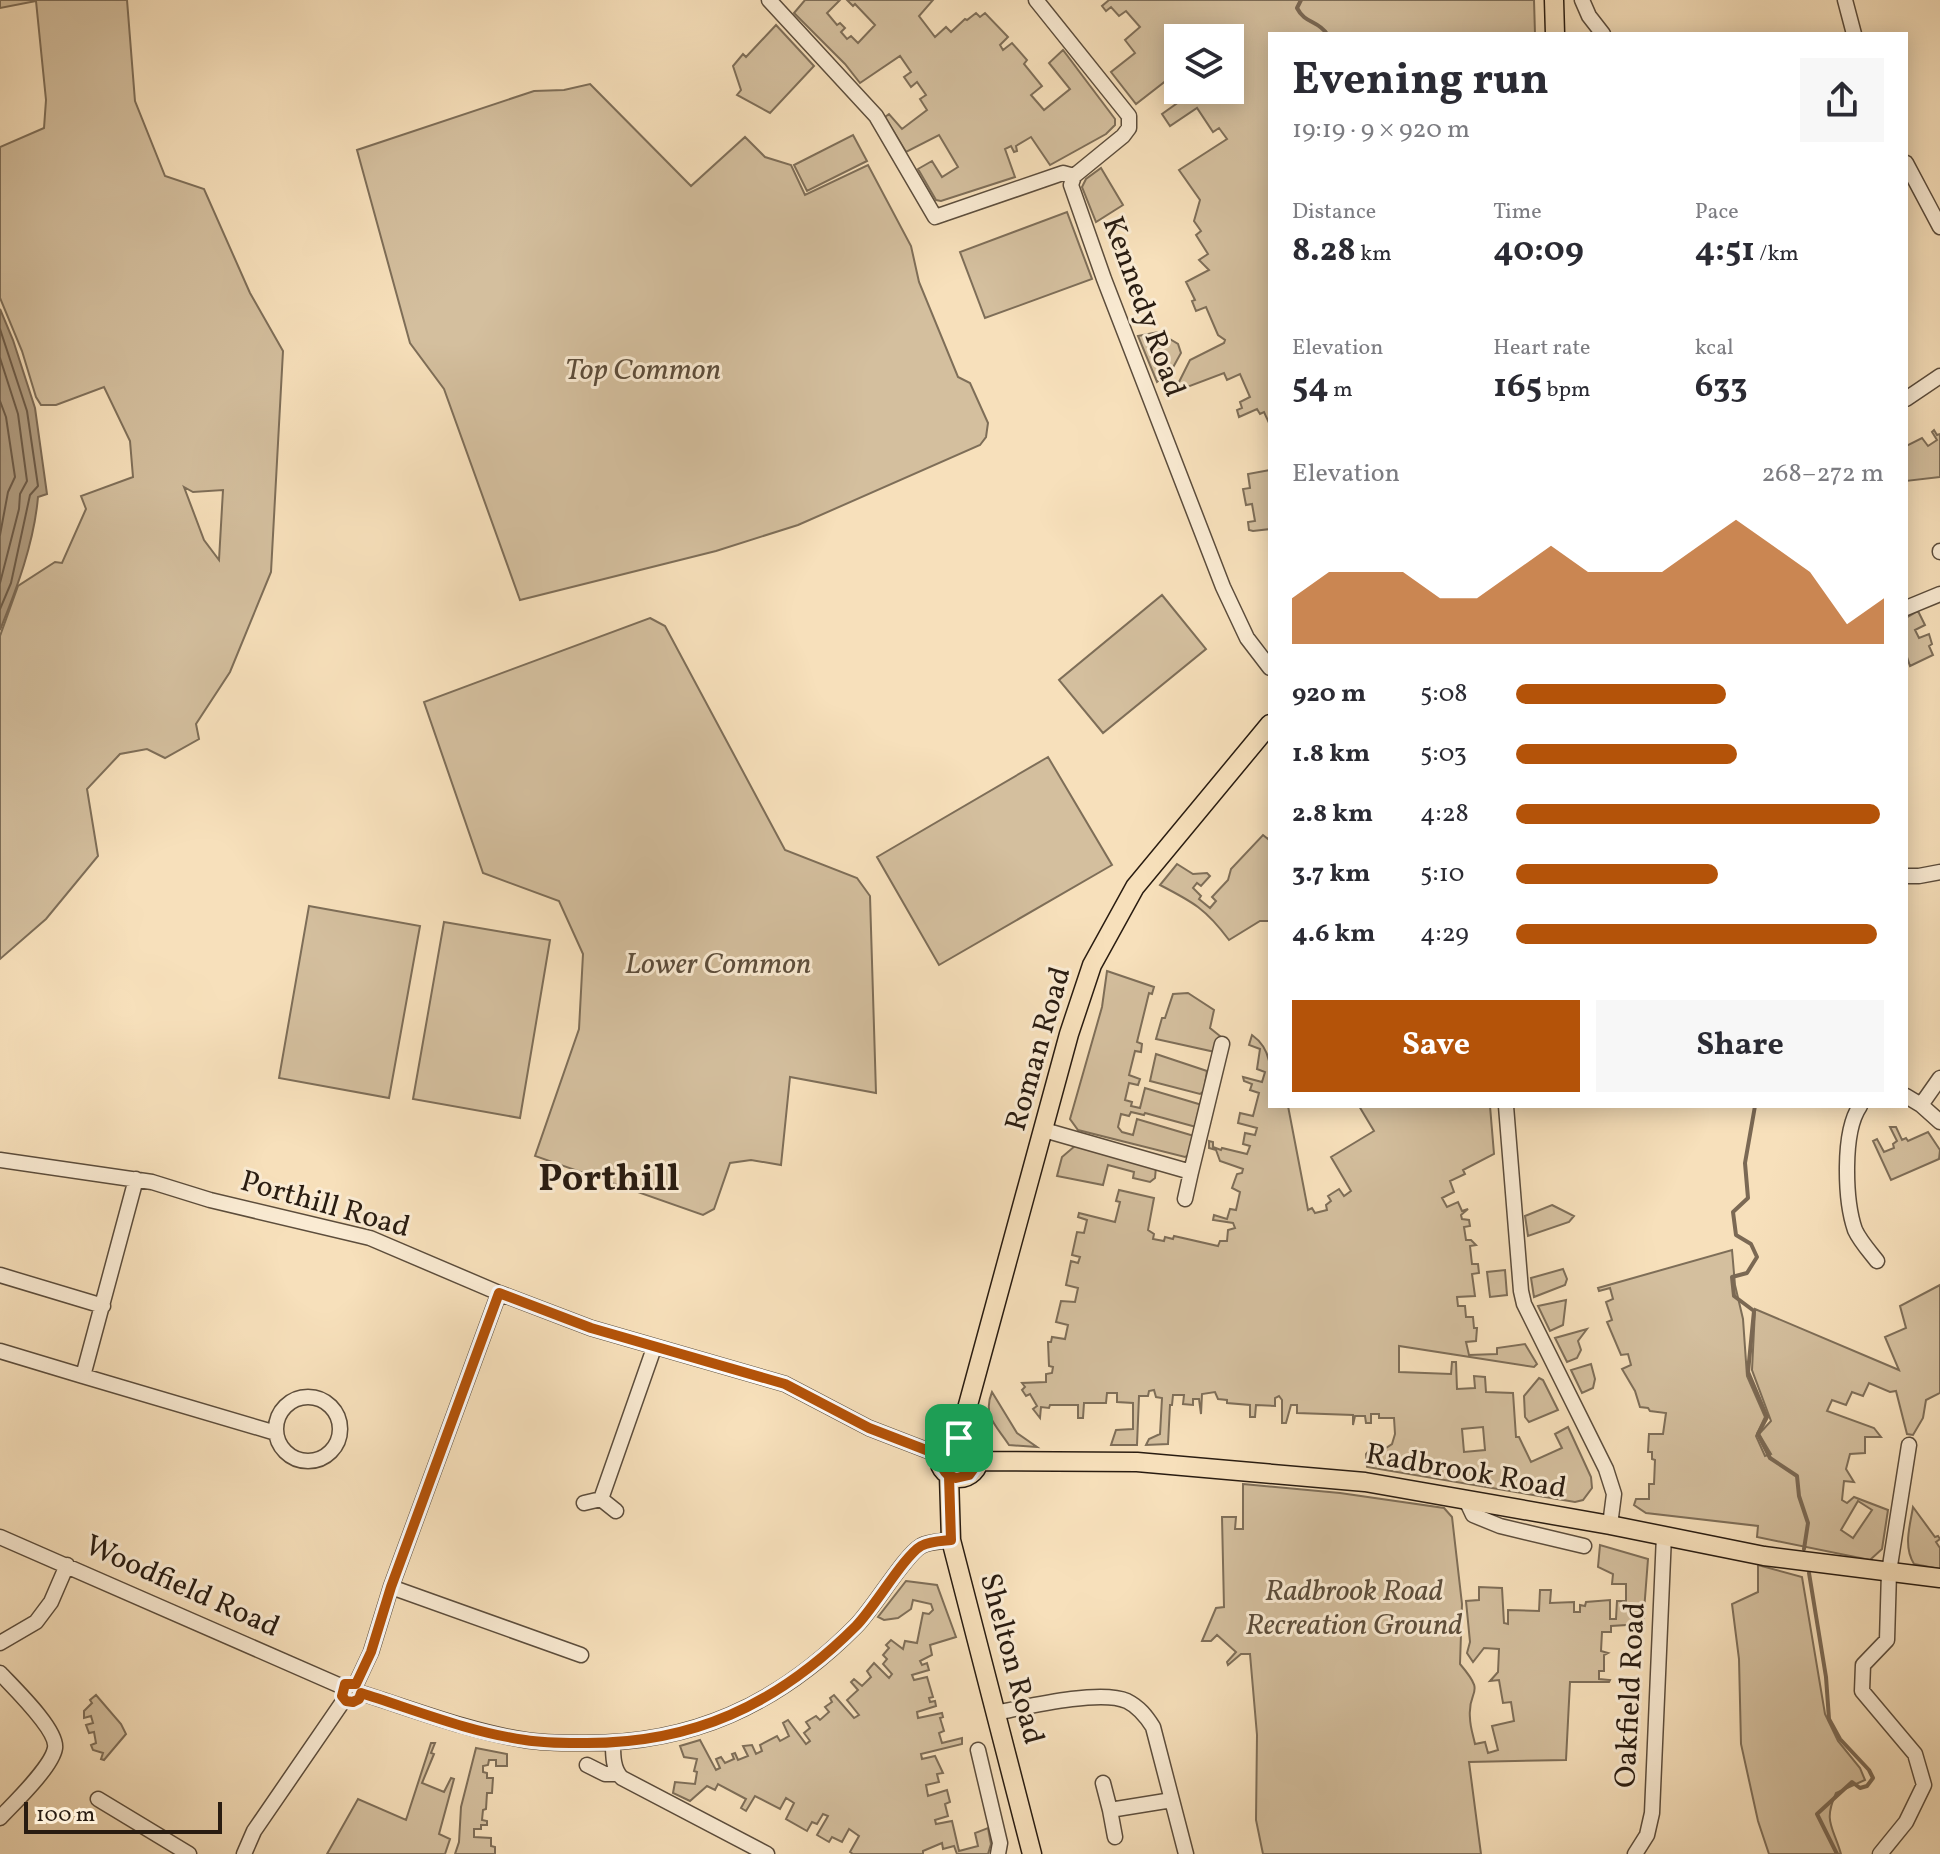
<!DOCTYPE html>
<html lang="en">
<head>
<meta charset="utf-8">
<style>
  :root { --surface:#fff; --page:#f7f7f7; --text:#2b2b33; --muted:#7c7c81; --accent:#b45309 }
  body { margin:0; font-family:Vollkorn,serif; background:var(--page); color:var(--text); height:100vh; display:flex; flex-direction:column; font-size:30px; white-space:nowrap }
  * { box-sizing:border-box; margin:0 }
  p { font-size:26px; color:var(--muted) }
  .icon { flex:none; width:44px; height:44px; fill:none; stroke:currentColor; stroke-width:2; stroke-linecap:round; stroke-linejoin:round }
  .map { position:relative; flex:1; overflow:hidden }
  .drawer { position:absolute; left:1268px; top:32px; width:640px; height:1076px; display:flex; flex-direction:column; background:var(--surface); border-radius:0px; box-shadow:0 4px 20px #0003 }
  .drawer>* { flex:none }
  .buttons { position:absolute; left:1164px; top:24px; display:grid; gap:16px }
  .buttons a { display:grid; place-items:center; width:80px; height:80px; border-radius:0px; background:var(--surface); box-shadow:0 4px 20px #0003; font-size:40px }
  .scale { position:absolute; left:24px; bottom:20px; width:198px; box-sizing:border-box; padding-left:8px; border:4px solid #291c11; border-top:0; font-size:22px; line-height:28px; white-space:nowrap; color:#291c11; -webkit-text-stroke:6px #faebd3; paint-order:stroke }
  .pin { position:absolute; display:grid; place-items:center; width:68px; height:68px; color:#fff; margin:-34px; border-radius:16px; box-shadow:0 4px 12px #0006 }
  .round { display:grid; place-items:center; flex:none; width:84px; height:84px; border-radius:0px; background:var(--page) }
  .headline { display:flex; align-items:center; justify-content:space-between; height:136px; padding:0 24px }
  h1 { font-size:44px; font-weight:700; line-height:60px }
  .stats { display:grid; grid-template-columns:repeat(3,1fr); gap:12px; height:136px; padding:8px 24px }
  .stats div { display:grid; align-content:center }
  .stats b { font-size:34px; font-weight:700 }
  .stats small { font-size:22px; font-weight:400 }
  .stats p { font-size:22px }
  .chart { height:224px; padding:16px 24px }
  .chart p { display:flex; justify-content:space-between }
  .chart svg { width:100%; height:144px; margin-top:8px; fill:var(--accent); opacity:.7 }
  .button { display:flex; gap:16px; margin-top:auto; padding:16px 24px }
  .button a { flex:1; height:92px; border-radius:0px; background:var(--accent); color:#fff; font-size:32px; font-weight:700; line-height:92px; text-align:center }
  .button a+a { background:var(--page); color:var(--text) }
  ul { padding:0 24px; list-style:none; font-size:26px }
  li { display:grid; grid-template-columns:128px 96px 1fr; align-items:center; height:60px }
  li i { height:20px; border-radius:10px; background:var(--accent) }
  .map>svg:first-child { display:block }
</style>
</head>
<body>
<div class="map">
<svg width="1940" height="1854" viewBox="0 0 1940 1854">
  <rect width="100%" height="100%" fill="#f7e0bb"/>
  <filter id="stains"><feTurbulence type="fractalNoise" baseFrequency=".0025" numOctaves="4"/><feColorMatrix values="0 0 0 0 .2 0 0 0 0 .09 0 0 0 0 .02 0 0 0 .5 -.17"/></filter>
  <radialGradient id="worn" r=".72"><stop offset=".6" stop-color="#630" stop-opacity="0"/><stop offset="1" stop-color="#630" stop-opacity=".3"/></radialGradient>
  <path fill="#d4bf9e" stroke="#7e6e58" stroke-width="2" fill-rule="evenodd" d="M0,0H127L135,101L165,176L204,189L250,293L283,351L271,572L230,672L196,724L199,739L165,758L147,749L120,754L87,789L98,856L46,919L0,959V636L18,586L55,562L62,563L86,509L81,496L133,477L130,441L104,387L56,405H41L36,397L22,351L0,298V147L44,128L46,100L36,1L0,8ZM184,487L193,492L223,490L219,560L204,540Z
    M805,0H840L827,13L837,25L840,23L845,28L841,32L847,39L851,36L858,43L875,25L855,4L853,6L847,0H933L919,16L935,37L946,27L951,32L965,19L967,20L976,13L980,17L985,13L1008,37L1000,45L1003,50L1012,43L1027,60L1024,64L1042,86L1031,95L1044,110L1070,89L1049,63L1063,50L1115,119V125L1106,134L1050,165L1031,137L1016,146L1017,151L1014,152L1011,146L1005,149L1015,177L941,201L936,200L918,169L932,161L942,177L958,167L939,135L906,152L885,117L889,114L902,129L927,110L920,99L926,95L917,82L911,87L904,77L911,72L900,56L860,83L845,64L794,13Z
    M1109,0H1534L1535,34H1270V425L1264,412L1260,414L1257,409L1239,417L1237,410L1242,408L1240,402L1250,397L1240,374L1227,380L1224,373L1174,392L1190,360L1224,343L1225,340L1218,335L1206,307L1196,311L1192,301L1195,300L1186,282L1209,270L1199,260L1208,254L1196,235L1201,231L1194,221L1200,200L1179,170L1227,139L1219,128L1213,132L1197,108L1170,126L1162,114L1190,94L1189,90H1230V38H1178V74L1176,73L1136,104L1111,72L1135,53L1125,40L1140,27L1126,11L1119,16L1111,7L1106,11L1102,6Z
    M776,25L814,66L770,113L737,95L741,90L733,66L743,54L746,57Z
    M590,84L691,186L745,137L765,157L791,165L805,195L868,165L911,246L919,282L958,377L970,383L988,423L986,437L980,445L798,525L716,551L520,600L444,389L410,343L357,150L534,91L564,90Z
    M853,135L867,161L807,191L794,165Z
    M1101,168L1123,205L1096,222L1082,187L1086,179Z
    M1067,212L1092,279L985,318L960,252Z
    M1158,332L1178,344L1181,353L1171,371L1157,382L1138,336Z
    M1934,430L1937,435L1940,434V477L1906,481V446L1922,438L1928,446L1937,440L1932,432Z
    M1270,470V529L1253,531L1249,530L1248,522L1255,521L1252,504L1246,505L1243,489L1250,488L1248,474Z
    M1162,595L1206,649L1103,733L1059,680Z
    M1918,611L1925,625L1915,630L1919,638L1929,634L1932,644L1929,646L1933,655L1910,666L1906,654V618Z
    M650,618L665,626L785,850L857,878L870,896L876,1093L790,1077L781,1165L751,1160L730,1163L714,1209L703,1215L535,1156L579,1029L583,954L559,901L483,873L424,702Z
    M1048,757L1112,865L939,965L877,857Z
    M1263,835L1268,839L1270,836V921H1260L1229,940C1206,909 1193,902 1160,885L1177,864L1193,874L1207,873L1210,876L1201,886L1197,883L1193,888L1201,896L1199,899L1210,908L1216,901L1212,897L1228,880L1231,869Z
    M309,906L420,926L389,1098L279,1078Z
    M444,922L550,940L520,1118L413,1099Z
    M1107,971L1154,987L1152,994L1149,993L1137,1042L1142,1044L1141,1052L1135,1051L1129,1075L1140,1079L1138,1085L1129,1083L1125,1100L1132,1102L1131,1106L1140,1108L1145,1088L1202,1105L1196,1127L1145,1113L1144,1115L1131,1112L1129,1116L1121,1114L1118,1127L1122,1132L1133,1135L1137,1119L1194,1136L1190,1154L1185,1157L1078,1130L1070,1119L1102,1007Z
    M1188,993L1214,1010L1210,1028L1220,1036L1215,1052L1156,1039L1162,1018H1165L1173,994Z
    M1252,1035C1276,1052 1270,1079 1270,1106H1288L1308,1210L1312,1208L1315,1213L1327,1210L1326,1205L1331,1201L1328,1196L1339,1189L1344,1196L1351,1191L1331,1157L1374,1131L1359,1106H1490L1494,1154L1463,1170L1465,1174L1450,1181L1454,1192L1442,1198L1447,1207L1458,1202L1462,1211L1468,1209L1461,1215L1462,1219L1469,1220L1470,1226L1464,1227L1466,1240H1471L1476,1245L1470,1246L1472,1264H1478L1479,1273L1472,1274L1475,1296L1457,1297L1458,1306H1465L1466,1317H1473L1474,1328H1477L1476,1341L1466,1342L1469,1355L1497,1354V1348L1525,1344L1537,1364L1534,1367L1399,1346V1372L1451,1374L1452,1362H1456L1457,1389L1475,1388L1474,1376L1485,1377L1486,1392L1513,1393L1516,1437H1519L1531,1462L1562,1448L1555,1434L1568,1427L1591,1477L1592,1488L1583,1500L1575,1502L1367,1467L1366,1454L1372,1447L1383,1450L1392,1444L1395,1434L1394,1418H1379V1414H1371V1423H1366L1365,1416H1355L1353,1425V1415L1297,1413V1405H1291L1286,1423H1282V1400L1279,1396L1275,1398V1406L1256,1405L1255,1417H1250V1405L1227,1403V1400L1218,1399L1215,1392L1202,1394L1201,1414L1199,1399H1193V1405L1183,1404L1184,1395H1173L1172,1405H1170L1168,1444L1146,1445L1149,1439L1160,1434L1162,1398L1156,1397L1154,1390L1149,1391L1148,1396H1139L1137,1445H1111L1116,1430L1133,1429V1403L1117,1402V1393H1107L1106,1403H1084L1083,1418H1078V1405H1050L1049,1408L1041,1407L1040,1418L1033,1409L1037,1406L1030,1394L1026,1396L1022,1390L1025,1387L1022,1383L1046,1382V1374L1052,1373L1053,1367L1049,1366L1048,1342H1051L1052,1337L1065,1339L1068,1325L1056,1322L1061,1301L1075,1302L1078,1288L1066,1285L1071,1261L1078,1263L1080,1257L1072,1255L1077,1232L1084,1233L1087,1220L1078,1217L1079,1213L1115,1222L1120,1202L1116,1201L1119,1190L1154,1198L1148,1230L1154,1234L1153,1239L1164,1241L1165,1237L1173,1239L1174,1236L1218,1246L1220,1241H1227L1228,1230L1235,1228L1233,1223L1213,1220L1214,1215L1227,1219L1230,1209L1236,1210L1240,1192L1232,1188L1237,1174L1242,1173L1243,1169L1220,1161L1216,1150L1209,1148V1141L1213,1142V1147L1221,1150L1222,1148L1247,1154L1250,1146L1243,1144L1245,1133L1255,1135L1257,1128L1238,1123L1240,1113L1253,1116L1259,1093L1250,1090L1252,1084L1244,1081L1243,1077L1262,1082L1265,1072L1257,1069L1260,1049L1249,1045ZM1483,1427L1485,1450L1464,1452L1462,1429Z
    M1156,1054L1207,1071L1204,1091L1200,1094L1150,1081Z
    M1890,1127H1896L1902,1140L1906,1138L1908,1141L1928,1132L1940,1150L1939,1159L1891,1180L1873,1141L1877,1139L1884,1152L1894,1148L1893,1144L1897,1141Z
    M1076,1145L1156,1167L1155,1178L1150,1182L1133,1178L1134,1172L1108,1165L1103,1185L1057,1176L1062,1157Z
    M1552,1205L1574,1216L1569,1222L1528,1236L1525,1216Z
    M1732,1250L1735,1285L1743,1319L1747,1376L1765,1417L1756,1436L1765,1456L1771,1454L1759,1434L1771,1421L1752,1370L1755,1309L1899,1370L1885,1337L1906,1328L1900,1306L1940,1285V1393L1926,1400L1923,1418L1913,1435L1907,1434L1896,1391L1890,1392L1869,1383L1863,1396L1852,1392L1846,1405L1832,1400L1827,1411L1874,1428L1881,1437H1865V1453L1850,1454L1846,1469L1854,1482L1844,1481L1842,1500L1847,1503L1854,1497L1888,1510L1882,1549L1870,1560L1757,1537L1758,1526L1646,1513L1634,1505L1636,1499H1649V1484H1654L1655,1460L1652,1459V1452H1648L1649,1434H1663L1666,1413L1650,1411L1648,1408L1640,1407L1635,1391L1622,1369L1631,1365L1628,1354L1621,1355L1607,1322L1612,1320L1606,1302L1613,1299L1610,1288L1599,1291L1598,1288ZM1858,1501L1872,1510L1853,1538L1841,1530Z
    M1563,1269L1567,1279L1565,1285L1534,1297L1531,1278Z
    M1505,1270L1507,1295L1490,1297L1487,1272Z
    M1566,1300L1563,1325L1550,1331L1538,1306Z
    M1587,1329L1578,1341L1581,1350L1577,1358L1567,1362L1555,1338Z
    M1591,1364L1595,1379L1593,1388L1582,1393L1571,1370Z
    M1539,1378L1543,1380L1558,1410L1529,1422L1525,1417L1524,1396Z
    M992,1392L1017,1433L1037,1447L1009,1445C997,1426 982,1416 992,1392Z
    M1243,1484L1340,1493L1444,1508L1452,1517L1462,1604L1460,1664C1488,1697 1467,1687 1470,1718C1470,1726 1473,1735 1475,1744L1485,1742L1488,1753L1498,1750L1492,1726L1514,1721L1511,1702L1503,1703L1499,1680L1490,1681L1498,1672L1499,1649L1484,1648L1473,1662L1467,1653L1470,1642L1466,1601L1479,1600V1587L1502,1588L1504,1623L1508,1624V1610L1539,1611L1540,1590H1551L1550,1603L1574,1602V1612H1580V1605L1585,1606L1586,1602L1610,1600V1619H1616L1617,1601H1626V1584H1612L1613,1574L1598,1567L1600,1545L1648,1559L1643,1624L1611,1626V1632H1602L1601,1651L1608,1653L1604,1655V1671H1599V1679L1610,1680L1609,1682H1570L1566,1760L1469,1762L1481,1854H1263L1256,1820L1257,1735L1250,1654H1241L1228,1665L1227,1662L1236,1652L1217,1635L1211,1641H1202L1216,1608L1224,1607L1222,1517H1236L1235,1529H1243Z
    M1913,1507L1935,1537L1938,1536L1940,1539L1936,1542L1940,1548V1569L1914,1564C1903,1546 1910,1526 1913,1507Z
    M1758,1565L1802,1577L1825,1714L1838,1741L1860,1768L1865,1780L1836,1793C1823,1822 1833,1826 1841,1854H1769L1758,1821L1741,1744L1739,1659L1732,1604L1758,1592Z
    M906,1581L937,1585L956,1637L930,1645L932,1655L920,1661L922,1665L927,1663L929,1670L912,1675L914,1680L927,1677L933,1697L929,1698L930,1702L935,1701L936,1706L917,1712L918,1718L942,1713L943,1717L940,1718L944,1731L939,1733L942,1743L962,1738V1744L921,1754L922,1759L935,1756L943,1773L937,1774L939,1782L926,1785L928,1796L947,1790L950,1802L945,1804L948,1816L935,1820L936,1824L952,1821L959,1851L978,1846L975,1833L988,1828L991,1844L988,1854H957L954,1846L943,1849L942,1843L923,1851V1854H853L850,1852L859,1836L849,1829L842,1842L832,1837L829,1842L817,1835L828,1816L823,1814L817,1824L812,1822L807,1831L786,1819L794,1803L786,1798L780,1809L755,1796L746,1811L741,1808L746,1799L718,1784L715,1790L707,1786L690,1801L673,1793L675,1782L695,1784L697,1772L694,1771L697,1759L684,1757L680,1746L700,1740L716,1770L720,1768L716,1759L721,1757L725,1763L734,1759L732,1754L735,1753L738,1760L748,1756L743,1746L752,1745L756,1754L762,1751L760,1745L777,1736L780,1741L789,1736L783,1723L788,1720L806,1744L810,1741L804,1733L810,1728L806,1722L816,1716L820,1720L829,1712L825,1707L832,1702L830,1698L834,1695L854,1718L859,1715L847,1700L858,1690L851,1682L854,1679L862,1686L871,1677L867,1671L874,1663L889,1678L892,1674L883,1664L887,1659L883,1655L889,1648L886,1645L891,1640L903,1649L905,1641L917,1643L923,1613L929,1614L933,1610L931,1604L913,1600L911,1609L898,1618L884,1620L878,1617Z
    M96,1695L121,1724L126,1734L104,1760L101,1759L103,1753L93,1750L91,1745L96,1743L94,1732L89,1733L86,1725L93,1723L91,1716L84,1718V1711L92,1703L90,1700Z
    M431,1743H435L431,1753L434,1754L422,1783L444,1792L451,1778L454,1779L439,1834L450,1839L445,1854H327L358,1799L406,1820Z
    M476,1748L507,1754V1766H496V1760H489L488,1765L483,1766V1772L487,1773V1778H493L492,1793H487L486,1809L483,1810L482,1820L487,1821V1825H481V1829H474V1837L491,1838V1846L495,1847V1854H455L459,1842L461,1807Z"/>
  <path fill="#b19d81" stroke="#7b6954" stroke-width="2" d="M0,309L13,340L35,408L47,494L38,497C34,543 17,588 0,630Z"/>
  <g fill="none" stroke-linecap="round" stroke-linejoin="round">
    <path stroke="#6d5c49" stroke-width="2" d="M0,329L27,411L38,486L30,495L11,583L0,609
      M0,358L18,414L27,481L20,494L19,509L0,583
      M0,401L6,417L15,477L8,492L0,535"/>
    <path stroke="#7b6954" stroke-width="4" d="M1301,0L1297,8C1305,24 1318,20 1327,34
      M1755,1106L1745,1163L1748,1198L1733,1212L1736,1235L1751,1244L1757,1257L1747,1273L1732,1277L1734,1296L1754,1311L1748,1372L1767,1417L1758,1434L1770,1458L1797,1476L1799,1496L1808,1523L1804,1549
      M1809,1573L1826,1677L1829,1719L1840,1739L1869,1770L1873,1778L1867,1786L1860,1788L1852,1782L1817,1814L1837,1854"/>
    <defs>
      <path id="minor" d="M769,0L876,116L935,217L1063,173L1074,176
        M1036,0L1129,116V128L1123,136L1074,176L1071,185L1104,279L1223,587L1247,638L1270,668
        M1582,0L1589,16L1603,34
        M1845,0L1854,34
        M1906,163L1940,227
        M1906,399L1940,376
        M1940,551V552
        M1906,608L1940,594
        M1906,876H1919L1940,872
        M1906,1096L1921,1105L1940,1122
        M1921,1105L1940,1078
        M1506,1106L1521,1291L1524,1304L1606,1469L1614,1494L1610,1525
        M1860,1106C1842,1132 1845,1201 1855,1230C1860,1241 1870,1252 1877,1261
        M1044,1130L1191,1172L1222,1044
        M0,1160L152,1182L210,1200L370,1238L499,1293L591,1328L785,1384L869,1428L939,1455
        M1185,1199L1191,1172
        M0,1275L103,1306
        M0,1351L83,1376L136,1179
        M83,1376L276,1433
        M276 1429a32 32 0 1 1 64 0a32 32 0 1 1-64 0Z
        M601,1499L616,1511
        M1466,1500L1473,1515L1500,1526L1584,1546
        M584,1503L601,1499L654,1348
        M0,1537L343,1687
        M391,1587L581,1655
        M0,1643L36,1622L51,1602L67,1565
        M0,1673C13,1687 58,1730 55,1748C52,1767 14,1803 0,1818
        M356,1684L371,1652L391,1587L499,1293
        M361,1693C415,1710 469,1731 525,1740C543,1743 561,1743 579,1743C691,1745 778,1705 856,1626C874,1608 904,1556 921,1546C930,1541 941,1542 951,1540
        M996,1713C1026,1707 1100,1689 1127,1701C1139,1707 1146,1716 1153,1727L1186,1854
        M613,1744C613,1755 613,1770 622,1778L767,1854
        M978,1750L1000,1843L998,1854
        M587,1765L605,1774H618
        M1103,1783L1110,1810
        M98,1799L189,1854
        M1115,1837L1110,1810L1172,1800
        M244,1854L254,1831L344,1700
        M1635,1854L1647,1835L1652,1813L1664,1535
        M1880,1854L1906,1822L1924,1785L1915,1754L1862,1691L1863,1665L1887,1640L1889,1572L1909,1445"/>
      <path id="major" d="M1554,0L1555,34
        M959,1438L1069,1034L1092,965L1135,887L1270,724
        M939 1458a20 20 0 1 1 40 0a20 20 0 1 1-40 0Z
        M979,1461L1137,1462L1365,1482L1610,1525L1764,1556L1940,1578
        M949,1476L951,1540L1032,1854"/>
    </defs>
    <use href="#minor" stroke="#5c4d3c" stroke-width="17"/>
    <use href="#major" stroke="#291c11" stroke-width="21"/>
    <use href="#minor" stroke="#faebd3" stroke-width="14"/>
    <use href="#major" stroke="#f7e0bb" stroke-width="18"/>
  </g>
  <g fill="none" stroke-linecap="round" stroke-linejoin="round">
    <defs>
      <path id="route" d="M959,1438C938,1442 934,1462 949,1476L951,1540C941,1541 930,1541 921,1546C904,1556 874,1608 856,1626C777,1705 692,1745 579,1743C561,1743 543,1743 525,1740C469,1732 415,1710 361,1693L359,1699L353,1702L346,1701L342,1696L345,1684H356L371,1652L391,1587L499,1293L591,1328L785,1384L869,1428L939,1455C940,1467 944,1474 956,1478L969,1475L979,1461C979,1448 971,1440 959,1438"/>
    </defs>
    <use href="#route" stroke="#fff" stroke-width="16"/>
    <use href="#route" stroke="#b45309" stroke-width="10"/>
  </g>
  <g text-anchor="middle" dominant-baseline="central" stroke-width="6" stroke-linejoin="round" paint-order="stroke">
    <g font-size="30" fill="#291c11" stroke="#faebd3">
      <text transform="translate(1143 307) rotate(70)">Kennedy Road</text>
      <text transform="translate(1039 1049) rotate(-74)">Roman Road</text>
      <text transform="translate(325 1205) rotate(16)">Porthill Road</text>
      <text transform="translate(1466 1472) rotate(10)">Radbrook Road</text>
      <text transform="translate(182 1587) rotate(24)">Woodfield Road</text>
      <text transform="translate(1011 1659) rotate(75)">Shelton Road</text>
      <text transform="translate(1631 1695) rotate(-87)">Oakfield Road</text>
    </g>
    <g font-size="30" font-style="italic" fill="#5c4d3b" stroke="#faebd3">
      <text x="643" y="371">Top Common</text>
      <text x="718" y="965">Lower Common</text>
      <text x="1354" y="1592">Radbrook Road<tspan x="1354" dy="34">Recreation Ground</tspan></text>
    </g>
    <g font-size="38" font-weight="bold" fill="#291c11" stroke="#faebd3">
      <text x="609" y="1180">Porthill</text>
    </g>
  </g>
  <rect width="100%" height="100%" filter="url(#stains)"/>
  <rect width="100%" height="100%" fill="url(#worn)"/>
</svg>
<div class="buttons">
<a><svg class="icon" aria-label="layers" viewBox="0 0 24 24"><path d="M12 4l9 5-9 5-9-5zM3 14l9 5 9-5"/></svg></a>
</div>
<div class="scale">100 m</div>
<div class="pin" style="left:959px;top:1438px;background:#1e9e55"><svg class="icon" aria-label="arrive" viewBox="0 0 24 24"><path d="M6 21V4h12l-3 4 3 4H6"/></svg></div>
<section class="drawer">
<div class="headline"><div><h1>Evening run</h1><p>19:19 · 9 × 920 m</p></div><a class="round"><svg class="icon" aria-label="share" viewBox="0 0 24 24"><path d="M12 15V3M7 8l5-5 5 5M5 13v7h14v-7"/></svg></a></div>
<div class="stats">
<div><p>Distance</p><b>8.28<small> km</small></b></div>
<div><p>Time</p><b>40:09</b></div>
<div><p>Pace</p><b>4:51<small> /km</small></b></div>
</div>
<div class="stats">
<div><p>Elevation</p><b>54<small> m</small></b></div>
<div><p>Heart rate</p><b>165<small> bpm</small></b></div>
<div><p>kcal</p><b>633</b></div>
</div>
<div class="chart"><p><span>Elevation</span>268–272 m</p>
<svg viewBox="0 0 160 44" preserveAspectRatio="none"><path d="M0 44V30L10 22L20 22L30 22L40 30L50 30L60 22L70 14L80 22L90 22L100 22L110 14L120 6L130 14L140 22L150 38L160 30V44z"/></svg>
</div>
<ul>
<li><b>920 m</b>5:08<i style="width:57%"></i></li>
<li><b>1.8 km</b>5:03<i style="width:60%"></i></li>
<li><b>2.8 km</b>4:28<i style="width:99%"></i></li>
<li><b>3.7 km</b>5:10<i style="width:55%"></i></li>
<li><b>4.6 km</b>4:29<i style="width:98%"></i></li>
</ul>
<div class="button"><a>Save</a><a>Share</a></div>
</section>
</div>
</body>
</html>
